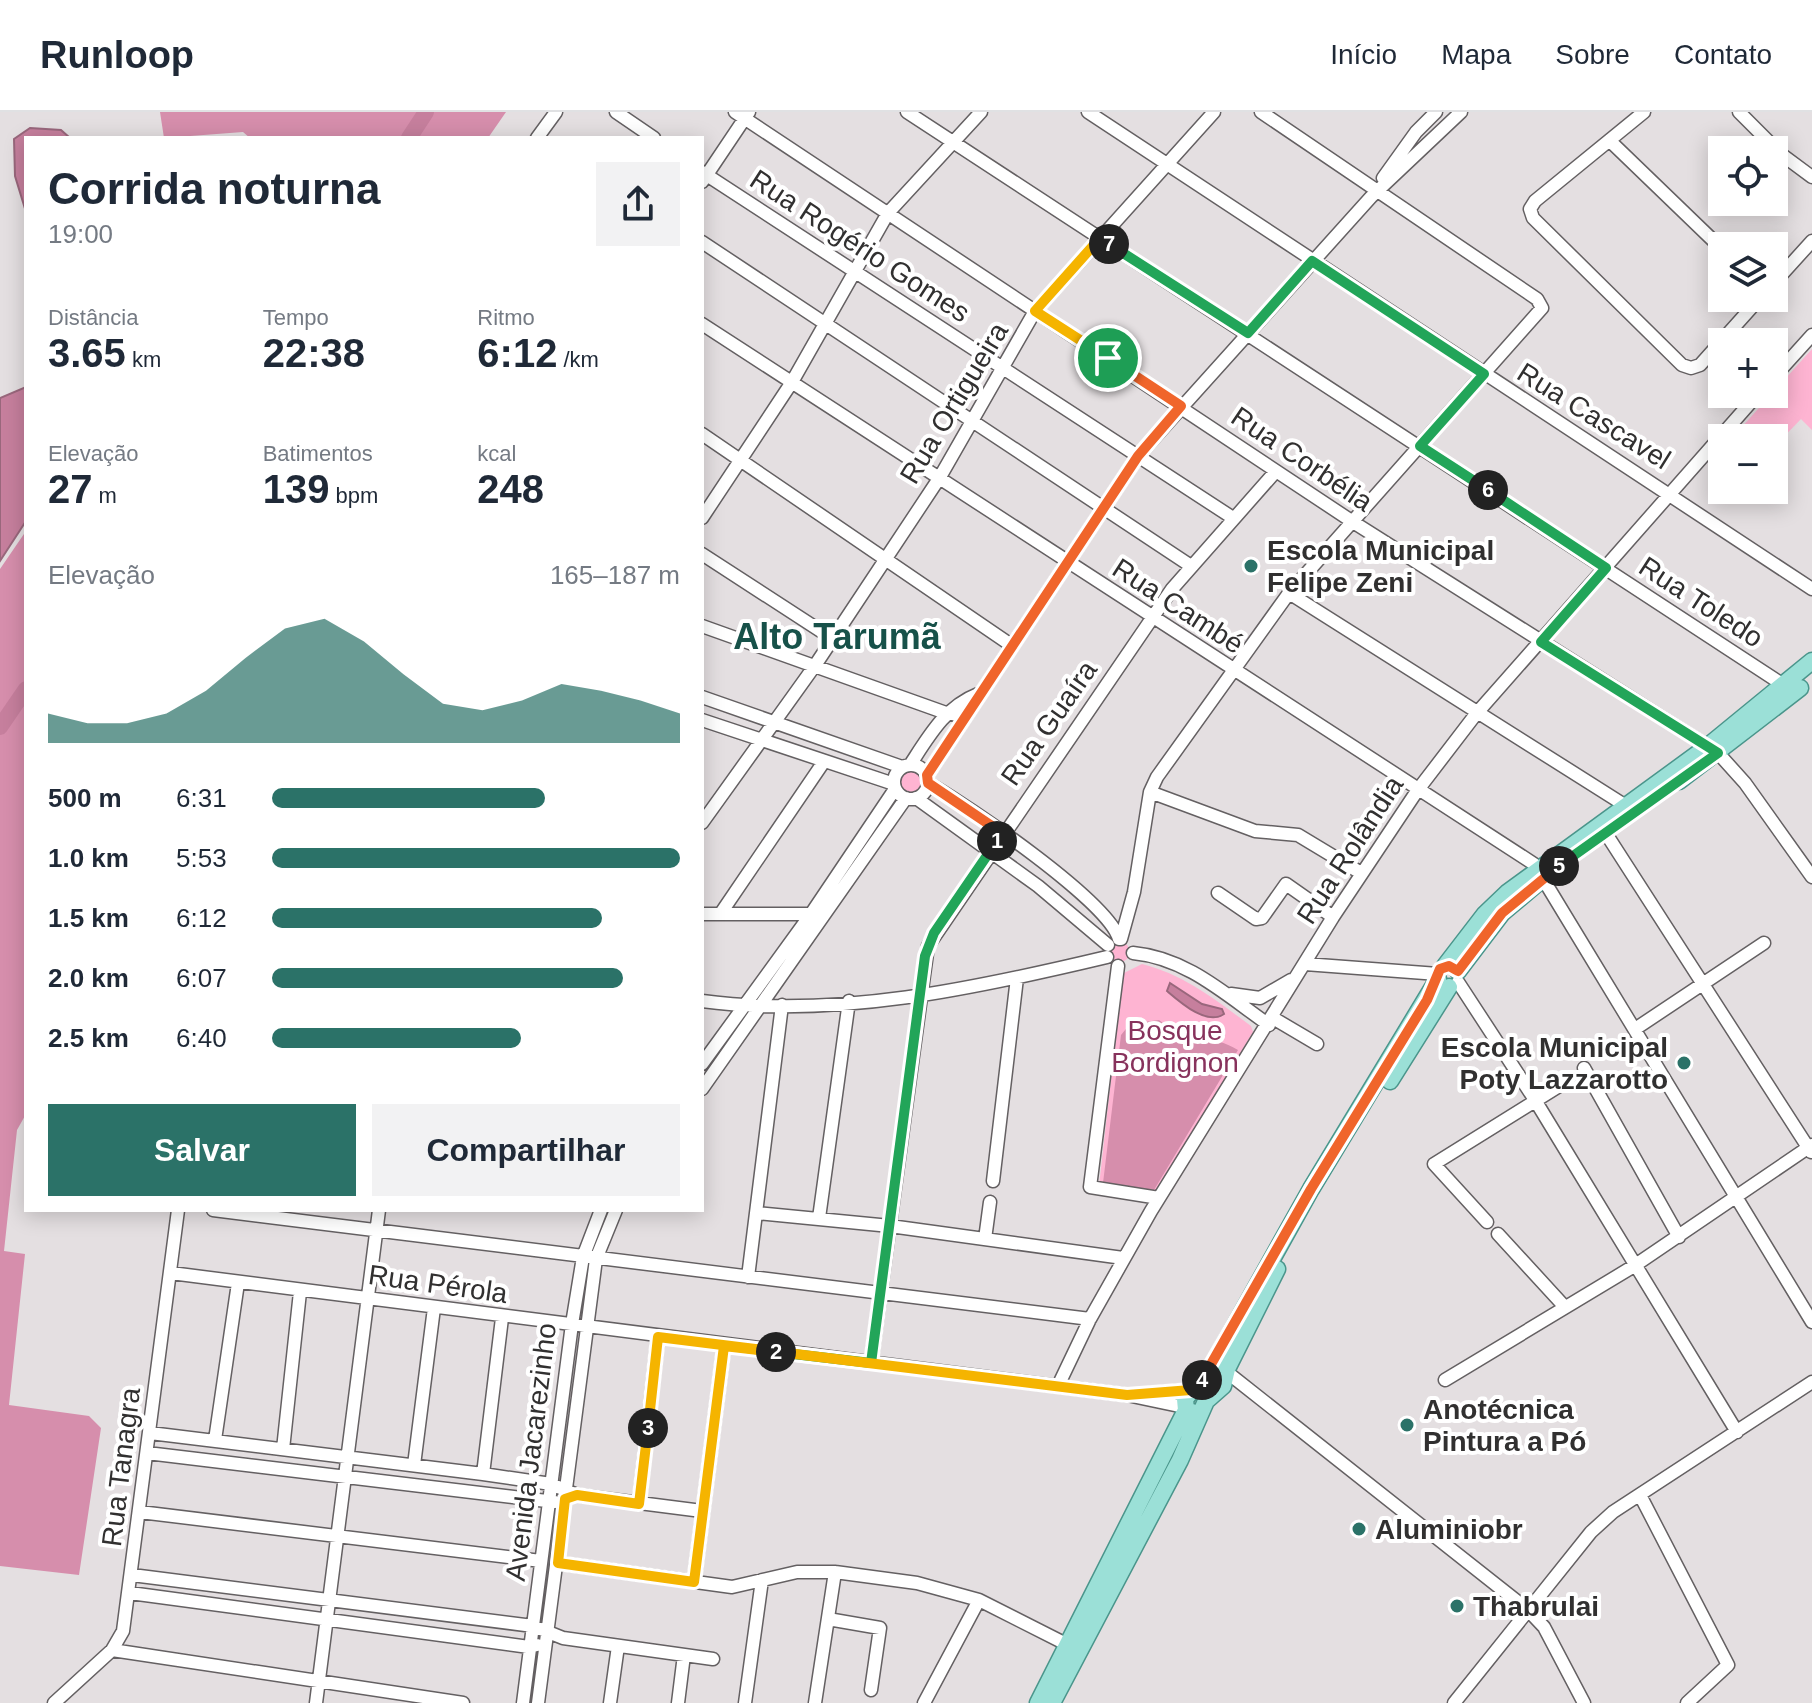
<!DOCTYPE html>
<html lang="pt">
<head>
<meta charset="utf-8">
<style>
  :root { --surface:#fff; --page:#f2f2f3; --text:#1f2937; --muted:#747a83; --line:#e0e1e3; --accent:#2b7268 }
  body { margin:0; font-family:Arial,sans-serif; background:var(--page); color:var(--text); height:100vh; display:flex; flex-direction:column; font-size:30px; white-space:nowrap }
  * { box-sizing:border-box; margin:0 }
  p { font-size:26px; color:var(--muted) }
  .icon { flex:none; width:44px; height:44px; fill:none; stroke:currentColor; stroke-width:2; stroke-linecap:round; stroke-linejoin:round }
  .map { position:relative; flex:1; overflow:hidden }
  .side { position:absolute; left:24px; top:24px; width:680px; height:1076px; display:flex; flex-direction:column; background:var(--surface); border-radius:0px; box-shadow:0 4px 20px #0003 }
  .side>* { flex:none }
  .tools { position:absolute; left:1708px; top:24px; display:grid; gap:16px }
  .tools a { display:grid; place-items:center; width:80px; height:80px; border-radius:0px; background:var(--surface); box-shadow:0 4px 20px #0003; font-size:40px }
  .pin { position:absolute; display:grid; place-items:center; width:68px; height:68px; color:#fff; margin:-34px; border:4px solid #fff; border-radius:50%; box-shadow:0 2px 8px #0007 }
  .km { position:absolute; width:40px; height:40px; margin:-20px; border-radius:50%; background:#222; color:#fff; font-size:22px; line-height:40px; text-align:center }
  .round { display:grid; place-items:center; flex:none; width:84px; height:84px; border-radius:0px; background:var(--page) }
  .headline { display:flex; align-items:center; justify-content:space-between; height:136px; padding:0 24px }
  h1 { font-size:44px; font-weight:700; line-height:60px }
  .metrics { display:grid; grid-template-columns:repeat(3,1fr); gap:12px; height:136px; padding:8px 24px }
  .metrics div { display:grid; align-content:center }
  .metrics b { font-size:40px; font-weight:700 }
  .metrics small { font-size:22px; font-weight:400 }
  .metrics p { font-size:22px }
  .chart { height:224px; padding:16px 24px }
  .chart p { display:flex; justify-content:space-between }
  .chart svg { width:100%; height:144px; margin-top:8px; fill:var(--accent); opacity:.7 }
  .button { display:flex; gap:16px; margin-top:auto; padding:16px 24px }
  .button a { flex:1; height:92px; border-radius:0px; background:var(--accent); color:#fff; font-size:32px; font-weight:700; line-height:92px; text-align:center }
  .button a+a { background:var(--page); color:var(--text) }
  ul { padding:0 24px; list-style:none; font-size:26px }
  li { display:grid; grid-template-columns:128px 96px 1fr; align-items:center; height:60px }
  li i { height:20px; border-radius:10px; background:var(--accent) }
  header { display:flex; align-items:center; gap:48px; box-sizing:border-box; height:112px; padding:0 40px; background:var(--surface); border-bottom:2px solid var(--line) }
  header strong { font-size:38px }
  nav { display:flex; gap:44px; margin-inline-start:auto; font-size:28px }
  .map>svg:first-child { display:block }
</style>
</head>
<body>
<header>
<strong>Runloop</strong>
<nav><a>Início</a><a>Mapa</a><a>Sobre</a><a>Contato</a></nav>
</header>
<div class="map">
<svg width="1812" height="1591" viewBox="0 0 1812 1591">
  <rect width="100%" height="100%" fill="#e4dfe1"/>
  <path fill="#feb4d2" d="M1812,237V318L1801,307L1774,335V326H1732Z
    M900 670a11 11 0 1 1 22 0a11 11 0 1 1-22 0Z
    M1110 840a10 10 0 1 1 20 0a10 10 0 1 1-20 0Z
    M1142,852C1185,863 1216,888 1251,914L1253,920L1155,1082L1099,1074L1122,869L1124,861Z"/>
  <path fill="#d68eac" d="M160,0H506L488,26H250L243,20L164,26Z
    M26,419V1002L17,1018L4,1139L25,1142L9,1293L89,1304L101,1316L79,1463L0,1454V457Z
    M1159,908C1182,926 1215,923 1238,938L1154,1078L1103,1071L1121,923L1130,912Z"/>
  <path fill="#c67f9d" stroke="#99677c" stroke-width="2" d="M30,16L61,18L70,26H26V100L15,64L14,27Z
    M26,275V409L0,449V286Z
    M1170,871L1202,892L1222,897L1224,902C1207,914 1181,891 1167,879Z"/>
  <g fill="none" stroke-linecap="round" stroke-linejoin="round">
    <path stroke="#c67f9d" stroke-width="16" d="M409,26L426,0
      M0,615L26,577"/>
    <defs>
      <path id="minor" d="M616,0L654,26
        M735,0L1353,410L1718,641L1745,671L1812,765
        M907,0L1785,574
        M1088,0L1812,477
        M1644,0L1535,89L1530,97L1533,106L1682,253L1691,256L1700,253L1760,186
        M1739,0L1781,42L1812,65
        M537,26L556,0
        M1610,29L1722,137
        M702,60L1233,406
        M1383,66L1416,20L1436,0
        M702,70L749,0
        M702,130L1191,454
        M1774,171L1812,129
        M702,212L1534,752L1812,1210
        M1774,265L1812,223
        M702,322L1011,533
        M702,406L792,270L888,101L981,0
        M702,442L833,527
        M1289,481L1626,694
        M702,514L946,601L965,604
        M702,585L902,655
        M702,608L894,672
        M894 670a17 17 0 1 1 34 0a17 17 0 1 1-34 0Z
        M910,653C929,624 945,595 978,582
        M927,663L1138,344L1371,85L1461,0
        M928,671C967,693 1108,789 1119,827
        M1150,680L1255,719L1298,723L1361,761
        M916,686L1038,774L1108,833
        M702,711L816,552L940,365L1035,199L1214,0
        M1605,720L1811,1040
        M1218,781L1256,807L1262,806L1286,772L1333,805
        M721,801L823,651
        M702,802H811
        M1121,827L1134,780L1150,680L1157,665L1289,481L1542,196L1537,187L1261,0
        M1133,841C1187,846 1226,883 1269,913
        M1305,852L1438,862
        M1118,854L1090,1075L1159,1086
        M1458,870L1535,988L1737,1320
        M1231,882L1260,886L1291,868
        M702,889C836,907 977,876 1107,845
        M1273,906L1317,932
        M1635,917L1764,831
        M702,952L811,802L895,677
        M1584,956L1679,1125
        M702,977L906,686
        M993,1069L1017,866
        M213,1098L1090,1207
        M757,1101L890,1114L1123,1146
        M819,1106L849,889
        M1487,1110L1434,1052L1569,968
        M1498,1122L1564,1194
        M985,1127L990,1090
        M171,1161L1127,1283L1184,1295
        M748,1165L782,893
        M871,1251L928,834L1172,477L1276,359
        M1228,1261L1528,1498L1544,1515L1584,1591
        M1445,1268L1634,1154L1812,1033
        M1058,1274L1090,1207L1151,1099L1333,805L1417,679L1476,602L1758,282
        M1143,1282L1191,1278
        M150,1321L483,1362L551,1372L577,1383L702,1399
        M215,1328L238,1171
        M283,1337L300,1180
        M147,1341L555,1390
        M414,1353L434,1196
        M483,1362L502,1206
        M1640,1383L1728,1553L1687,1591
        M639,1392L658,1225
        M140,1400L541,1449
        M558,1451L732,1475L797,1460H835L917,1471L979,1488L1068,1533
        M132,1463L533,1514L563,1526L713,1547
        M694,1470L724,1234
        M130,1481L529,1535L537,1533
        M828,1507L880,1516L871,1578
        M112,1538L463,1591
        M54,1591L112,1538L123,1519L178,1098
        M316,1591L379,1098
        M523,1591L572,1212L583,1145L601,1098
        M538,1591L596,1147L616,1098
        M610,1591L618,1534
        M678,1591L684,1543
        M745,1591L762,1468
        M815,1591L835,1460
        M924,1591L979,1488
        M1454,1591L1591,1420L1613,1400L1812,1270"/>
      <path id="major" d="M1679,669L1800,576
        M1445,854L1485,802L1507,781L1707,635L1812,549
        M1458,859L1502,801L1540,769
        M1390,969L1449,875
        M1227,1257L1277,1157
        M1202,1298L1198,1302L1186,1298L1185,1287L1213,1253L1311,1077L1438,867
        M1038,1591L1186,1298
        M1052,1591L1180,1348L1206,1289L1223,1274L1227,1257L1219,1252"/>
    </defs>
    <use href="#minor" stroke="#646062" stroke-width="15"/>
    <use href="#major" stroke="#4a958b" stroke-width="19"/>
    <use href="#minor" stroke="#fff" stroke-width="12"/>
    <use href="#major" stroke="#9be0d7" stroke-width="16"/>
  </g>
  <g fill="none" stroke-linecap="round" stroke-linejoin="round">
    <defs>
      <path id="split-1" d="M997,729L1002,721L928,671L927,663L1138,344L1181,294L1108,246"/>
      <path id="split-2" d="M776,1240L871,1251L925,844L934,821L997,729"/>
      <path id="split-3" d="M648,1316L639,1392L577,1383L565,1387L558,1451L694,1470L724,1234L776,1240"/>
      <path id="split-4" d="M648,1316L658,1225L1127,1283L1191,1278L1202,1268"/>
      <path id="split-5" d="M1202,1268L1311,1077L1427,888L1440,857L1449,854L1458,859L1502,801L1559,754"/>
      <path id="split-6" d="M1488,378L1606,456L1541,530L1718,641L1559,754"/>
      <path id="split-7" d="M1109,132L1248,221L1312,149L1484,262L1420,334L1488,378"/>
      <path id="split-8" d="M1108,246L1035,199L1100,126L1109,132"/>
    </defs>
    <use href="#split-1" stroke="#fff" stroke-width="16"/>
    <use href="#split-2" stroke="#fff" stroke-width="16"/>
    <use href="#split-3" stroke="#fff" stroke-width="16"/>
    <use href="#split-4" stroke="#fff" stroke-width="16"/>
    <use href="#split-5" stroke="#fff" stroke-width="16"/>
    <use href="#split-6" stroke="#fff" stroke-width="16"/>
    <use href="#split-7" stroke="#fff" stroke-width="16"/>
    <use href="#split-8" stroke="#fff" stroke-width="16"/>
    <use href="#split-1" stroke="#f0652b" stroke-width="10"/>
    <use href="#split-2" stroke="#22a559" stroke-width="10"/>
    <use href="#split-3" stroke="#f5b400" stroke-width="10"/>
    <use href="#split-4" stroke="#f5b400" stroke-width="10"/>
    <use href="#split-5" stroke="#f0652b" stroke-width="10"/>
    <use href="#split-6" stroke="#22a559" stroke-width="10"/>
    <use href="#split-7" stroke="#22a559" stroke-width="10"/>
    <use href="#split-8" stroke="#f5b400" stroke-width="10"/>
  </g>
  <g fill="#2b7268" stroke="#fff" stroke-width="3">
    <circle cx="1251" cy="454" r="8"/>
    <circle cx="1684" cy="951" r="8"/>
    <circle cx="1407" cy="1313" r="8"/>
    <circle cx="1359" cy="1417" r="8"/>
    <circle cx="1457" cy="1494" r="8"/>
  </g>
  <g text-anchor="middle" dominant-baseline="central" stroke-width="8" stroke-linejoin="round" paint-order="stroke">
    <g font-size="28" fill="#313030" stroke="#fff">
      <text transform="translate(860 134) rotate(33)">Rua Rogério Gomes</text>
      <text transform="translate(954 291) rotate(-59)">Rua Ortigueira</text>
      <text transform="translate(1594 304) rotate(32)">Rua Cascavel</text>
      <text transform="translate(1302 347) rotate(34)">Rua Corbélia</text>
      <text transform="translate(1701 490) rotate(33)">Rua Toledo</text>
      <text transform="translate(1178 494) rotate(33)">Rua Cambé</text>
      <text transform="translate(1049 611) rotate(-55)">Rua Guaíra</text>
      <text transform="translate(1350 738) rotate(-57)">Rua Rolândia</text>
      <text transform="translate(438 1172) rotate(8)">Rua Pérola</text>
      <text transform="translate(531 1340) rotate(-83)">Avenida Jacarezinho</text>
      <text transform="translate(121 1355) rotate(-83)">Rua Tanagra</text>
    </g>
    <g font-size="28" font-weight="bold" fill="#313030" stroke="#fff" text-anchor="start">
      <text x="1267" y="438">Escola Municipal<tspan x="1267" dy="32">Felipe Zeni</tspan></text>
      <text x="1668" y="935" text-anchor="end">Escola Municipal<tspan x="1668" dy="32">Poty Lazzarotto</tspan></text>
      <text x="1423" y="1297">Anotécnica<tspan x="1423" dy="32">Pintura a Pó</tspan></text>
      <text x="1375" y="1417">Aluminiobr</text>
      <text x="1473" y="1494">Thabrulai</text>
    </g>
    <g font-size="28" fill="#87325c" stroke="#fff">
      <text x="1175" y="918">Bosque<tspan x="1175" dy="32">Bordignon</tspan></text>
    </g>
    <g font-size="36" font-weight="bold" fill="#175149" stroke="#fff">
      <text x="837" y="524">Alto Tarumã</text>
    </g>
  </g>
</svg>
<div class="tools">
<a><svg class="icon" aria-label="locate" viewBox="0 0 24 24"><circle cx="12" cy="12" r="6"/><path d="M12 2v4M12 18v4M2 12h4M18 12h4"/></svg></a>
<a><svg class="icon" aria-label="layers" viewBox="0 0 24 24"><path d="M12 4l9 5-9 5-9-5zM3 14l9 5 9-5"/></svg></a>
<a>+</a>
<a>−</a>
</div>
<div class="pin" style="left:1108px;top:246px;background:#1e9e55"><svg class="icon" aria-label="arrive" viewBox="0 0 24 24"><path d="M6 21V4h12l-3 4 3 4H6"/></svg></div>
<b class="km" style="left:997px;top:729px">1</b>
<b class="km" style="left:776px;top:1240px">2</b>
<b class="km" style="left:648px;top:1316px">3</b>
<b class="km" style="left:1202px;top:1268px">4</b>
<b class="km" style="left:1559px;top:754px">5</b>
<b class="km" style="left:1488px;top:378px">6</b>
<b class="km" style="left:1109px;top:132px">7</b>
<section class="side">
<div class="headline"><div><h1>Corrida noturna</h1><p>19:00</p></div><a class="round"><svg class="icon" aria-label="share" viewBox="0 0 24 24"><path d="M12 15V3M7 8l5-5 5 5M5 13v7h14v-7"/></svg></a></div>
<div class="metrics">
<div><p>Distância</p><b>3.65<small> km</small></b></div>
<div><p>Tempo</p><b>22:38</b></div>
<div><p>Ritmo</p><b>6:12<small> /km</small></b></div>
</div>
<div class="metrics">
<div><p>Elevação</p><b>27<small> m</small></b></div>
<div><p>Batimentos</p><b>139<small> bpm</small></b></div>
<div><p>kcal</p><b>248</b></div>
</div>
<div class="chart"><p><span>Elevação</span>165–187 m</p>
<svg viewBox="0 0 160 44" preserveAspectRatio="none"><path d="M0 44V35L10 38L20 38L30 35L40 28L50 18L60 9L70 6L80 13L90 23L100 32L110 34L120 31L130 26L140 28L150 31L160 35V44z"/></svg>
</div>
<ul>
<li><b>500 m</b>6:31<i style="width:67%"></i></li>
<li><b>1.0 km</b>5:53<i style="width:100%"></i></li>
<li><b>1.5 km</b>6:12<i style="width:81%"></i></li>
<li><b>2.0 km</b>6:07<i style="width:86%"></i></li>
<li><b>2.5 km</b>6:40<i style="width:61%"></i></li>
</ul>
<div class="button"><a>Salvar</a><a>Compartilhar</a></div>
</section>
</div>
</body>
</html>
